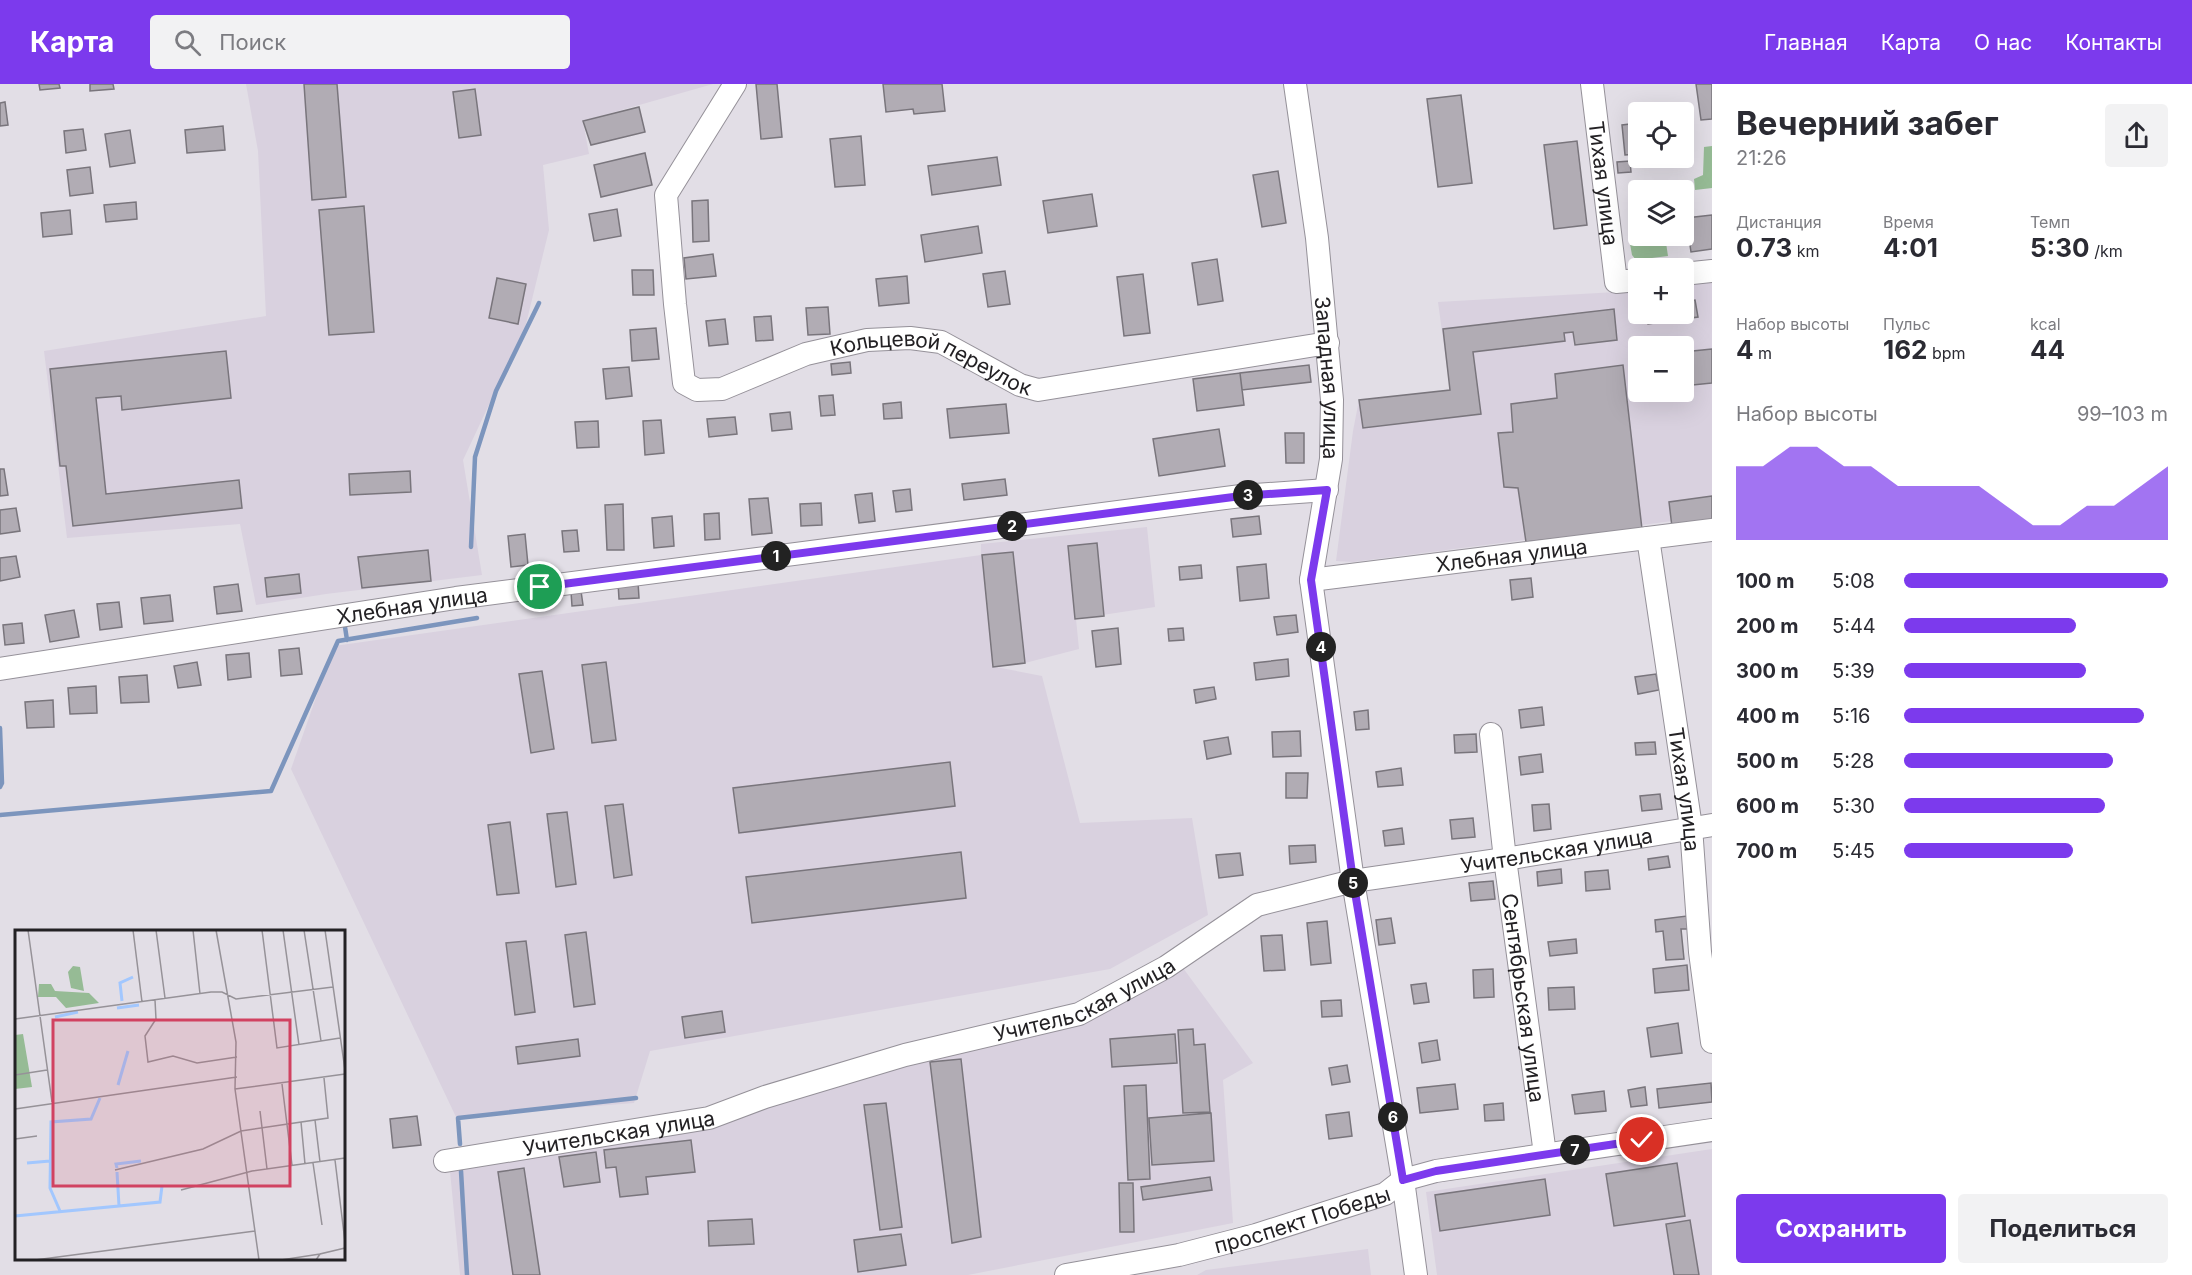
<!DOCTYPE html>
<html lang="ru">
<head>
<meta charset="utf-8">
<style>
  :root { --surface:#fff; --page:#f2f2f3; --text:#2b2b33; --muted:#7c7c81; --accent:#7c3aed }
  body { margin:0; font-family:Inter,sans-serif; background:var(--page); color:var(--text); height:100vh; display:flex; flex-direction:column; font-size:22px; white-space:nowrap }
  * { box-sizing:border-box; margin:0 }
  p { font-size:20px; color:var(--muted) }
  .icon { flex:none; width:33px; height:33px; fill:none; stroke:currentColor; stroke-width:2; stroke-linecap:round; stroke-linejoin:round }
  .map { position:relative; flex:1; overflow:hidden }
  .side { display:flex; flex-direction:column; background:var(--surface); width:480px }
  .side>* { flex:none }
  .buttons { position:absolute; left:1628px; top:18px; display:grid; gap:12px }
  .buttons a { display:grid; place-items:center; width:66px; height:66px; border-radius:6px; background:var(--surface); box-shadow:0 6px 24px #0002; font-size:30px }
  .pin { position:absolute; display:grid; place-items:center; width:51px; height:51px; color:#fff; margin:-26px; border:3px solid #fff; border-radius:50%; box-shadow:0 2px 6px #0007 }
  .km { position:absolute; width:30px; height:30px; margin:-15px; border-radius:50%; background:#222; color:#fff; font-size:16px; line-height:30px; text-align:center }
  .round { display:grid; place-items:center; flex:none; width:63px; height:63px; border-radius:6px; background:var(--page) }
  .summary { display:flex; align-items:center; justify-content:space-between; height:102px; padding:0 24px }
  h1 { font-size:33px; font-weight:700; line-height:45px }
  .metrics { display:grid; grid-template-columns:repeat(3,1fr); gap:9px; height:102px; padding:6px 24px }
  .metrics div { display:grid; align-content:center }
  .metrics b { font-size:26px; font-weight:700 }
  .metrics small { font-size:16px; font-weight:400 }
  .metrics p { font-size:16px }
  .chart { height:168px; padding:12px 24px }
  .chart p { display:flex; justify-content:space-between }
  .chart svg { width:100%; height:108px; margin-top:6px; fill:var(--accent); opacity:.7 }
  .cta { display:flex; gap:12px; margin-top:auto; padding:12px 24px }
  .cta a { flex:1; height:69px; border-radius:6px; background:var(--accent); color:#fff; font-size:24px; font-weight:700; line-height:69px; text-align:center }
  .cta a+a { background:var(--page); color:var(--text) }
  ul { padding:0 24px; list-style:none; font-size:20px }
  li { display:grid; grid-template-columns:96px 72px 1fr; align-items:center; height:45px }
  li i { height:15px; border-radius:8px; background:var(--accent) }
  header { display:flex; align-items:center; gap:36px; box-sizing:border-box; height:84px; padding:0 30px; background:var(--accent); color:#fff }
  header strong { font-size:28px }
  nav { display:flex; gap:33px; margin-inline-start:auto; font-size:21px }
  .search { width:420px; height:54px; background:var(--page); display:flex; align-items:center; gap:15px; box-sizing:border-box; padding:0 21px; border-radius:6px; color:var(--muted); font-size:22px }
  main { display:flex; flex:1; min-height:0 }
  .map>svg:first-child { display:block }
</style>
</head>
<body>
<header>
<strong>Карта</strong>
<div class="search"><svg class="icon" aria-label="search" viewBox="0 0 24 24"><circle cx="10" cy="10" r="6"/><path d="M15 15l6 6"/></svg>Поиск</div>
<nav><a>Главная</a><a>Карта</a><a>О нас</a><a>Контакты</a></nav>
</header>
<main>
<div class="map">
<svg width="1712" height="1191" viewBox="0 0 1712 1191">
  <rect width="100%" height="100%" fill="#e2dee6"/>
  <path fill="#d9d1df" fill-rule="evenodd" d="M246,0H713L583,37L589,70L543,81L549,146L525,244L463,376L482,491L326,510L256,521L240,440L67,454L44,267L266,232L258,67Z
    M1712,194V432L1353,478L1336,477L1353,347L1359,316L1450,306L1438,218L1616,208L1638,205V230H1683V198ZM1638,262H1683V308H1638Z
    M1147,443L1155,523L1076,535L1079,565L1025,579L996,583L1042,592L1080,739L1192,734L1208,831L1110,885L650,967L634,1019L456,1033L291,685L334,562L981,471V460Z
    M1183,884L1253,979L1223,996L1233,1139L968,1191H460L450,1087L920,970Z
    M1712,1065V1191H1437L1426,1108Z
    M1368,1165L1371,1191H1197L1206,1186Z"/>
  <path fill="#96bb95" d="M1712,62V104L1695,106L1694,95L1703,91L1704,63Z
    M1649,152H1665L1668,172L1636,176L1632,171L1629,154Z"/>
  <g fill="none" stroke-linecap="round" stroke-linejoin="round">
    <path stroke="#7c95bd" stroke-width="4.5" d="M471,463L475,373L496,307L539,219
      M345,543L347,556
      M0,644L2,699L0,703
      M0,731L271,707L338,557L477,534
      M460,1060L458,1034L636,1014
      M461,1087L467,1191"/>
  </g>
  <path fill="#b1acb4" stroke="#79757c" stroke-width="1.5" d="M39,0H59L60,4L40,6Z
    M90,0H113L114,5L90,7Z
    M304,0H337L346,113L312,116Z
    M756,0H777L782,53L761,55Z
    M883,0H942L945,27L914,30L913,25L886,28Z
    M1696,0H1712V35L1701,36Z
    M475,5L481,51L459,54L453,8Z
    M1461,11L1472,99L1438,103L1427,15Z
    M5,18L8,41L0,42V19Z
    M639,23L645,48L591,61L583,37Z
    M1638,39V70L1625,71L1622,41Z
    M223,42L225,66L187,69L185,46Z
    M83,45L86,66L66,69L64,47Z
    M130,46L135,79L110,83L105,50Z
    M861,52L865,101L835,103L830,55Z
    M1577,57L1587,141L1554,145L1544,61Z
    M645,69L652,101L601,113L594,81Z
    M997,73L1001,101L932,111L928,82Z
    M1630,77L1631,88L1618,89L1617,78Z
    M90,83L93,109L70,112L67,86Z
    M1278,87L1286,139L1262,143L1253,91Z
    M1092,110L1097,142L1048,149L1043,117Z
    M708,116L709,157L693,158L692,117Z
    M136,118L137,135L106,138L104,121Z
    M364,122L374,248L329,251L319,126Z
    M617,125L621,152L594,157L589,130Z
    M70,126L72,150L43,153L41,129Z
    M1712,131V165L1691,168L1686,134Z
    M978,142L982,169L925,178L921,151Z
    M713,170L716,192L686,195L684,174Z
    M1217,175L1223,217L1198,221L1192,179Z
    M632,186H653L654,211H633Z
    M1005,187L1010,220L988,223L983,190Z
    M1143,190L1150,249L1124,252L1117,193Z
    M907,192L909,219L879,222L876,195Z
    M497,194L526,200L518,240L489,234Z
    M1695,216L1698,233L1648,240L1646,230H1683V218Z
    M828,223L830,250L808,251L806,224Z
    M1614,225L1617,256L1575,261L1573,248L1564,249L1565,257L1473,268L1481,330L1363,344L1359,316L1450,306L1443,245Z
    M771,232L773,256L756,257L754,233Z
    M725,235L728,260L709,262L706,237Z
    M656,244L659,275L632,277L630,246Z
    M1712,265V299L1683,302V268Z
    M226,267L231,314L122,326L121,312L96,314L106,410L239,396L242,424L73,442L66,382H60L50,285Z
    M850,278L851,289L832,291L831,280Z
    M1309,281L1311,298L1242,306L1240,289Z
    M1623,281L1642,445L1526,458L1518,404L1504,403L1498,349L1513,348L1511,320L1557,314L1555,290Z
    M629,283L632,312L606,315L603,285Z
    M1240,289L1244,321L1197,327L1193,295Z
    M833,311L835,331L821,332L819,312Z
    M901,318L902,334L884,335L883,320Z
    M1006,320L1009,349L950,354L947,325Z
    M790,328L792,345L772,347L770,330Z
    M735,333L737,350L709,353L707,335Z
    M661,336L664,369L645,371L643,337Z
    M598,337L599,363L577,364L575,338Z
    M1219,345L1225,382L1159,392L1153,355Z
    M1285,349H1304V379H1286Z
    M0,385H4L8,411L0,412Z
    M410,387L411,408L350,411L349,390Z
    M1005,395L1007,411L964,416L962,400Z
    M910,405L912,426L896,428L893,407Z
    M872,409L875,437L859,439L855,411Z
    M1712,412V438L1672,443L1669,418Z
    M768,414L772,449L752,451L749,415Z
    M821,419L822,441L801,442L800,420Z
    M623,420L624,466H607L605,421Z
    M16,424L20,447L0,450V426Z
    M719,429L720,455L705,456L704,430Z
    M672,432L674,462L654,464L652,434Z
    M1259,432L1261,450L1233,453L1231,435Z
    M577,446L579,467L564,468L562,447Z
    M525,450L528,481L511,483L508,452Z
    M1097,459L1104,532L1075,535L1068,462Z
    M428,466L431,497L362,504L358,473Z
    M1013,468L1025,579L993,583L982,471Z
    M16,472L20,493L0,497V474Z
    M1266,480L1269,514L1240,517L1237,483Z
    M1201,481L1202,494L1180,496L1179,483Z
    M299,490L301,509L267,513L265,494Z
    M1531,494L1533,513L1512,516L1510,496Z
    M638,498L639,514L619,515L618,499Z
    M238,500L242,527L217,530L214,503Z
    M581,507L583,521L572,522L571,508Z
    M170,511L173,537L144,540L141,514Z
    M119,518L122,543L100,546L97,520Z
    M74,526L79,553L50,558L45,531Z
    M1296,531L1298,548L1277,551L1274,533Z
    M22,539L24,559L5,561L3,541Z
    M1118,544L1121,580L1096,583L1092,547Z
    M1183,544L1184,556L1169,557L1168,545Z
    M299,564L302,590L281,592L279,566Z
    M249,569L251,593L228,596L226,571Z
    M1288,575L1289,592L1256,596L1254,579Z
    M197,578L201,601L178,604L174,582Z
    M606,578L616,656L592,659L582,581Z
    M542,587L554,665L531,669L519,590Z
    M1656,590L1659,606L1638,610L1635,593Z
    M147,591L149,618L121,619L119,593Z
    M96,602L97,629L70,630L68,604Z
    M1214,603L1216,615L1196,619L1194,606Z
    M53,616L54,643L27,644L25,618Z
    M1542,623L1544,641L1521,644L1519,626Z
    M1368,626L1369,645L1356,646L1354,628Z
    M1300,647L1301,672L1273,673L1272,648Z
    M1476,650L1477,668L1455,669L1454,651Z
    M1228,653L1231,670L1207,675L1204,657Z
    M1655,658L1656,670L1636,671L1635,659Z
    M1541,670L1543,688L1521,691L1519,673Z
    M950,678L955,722L739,749L733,704Z
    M1401,684L1403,701L1378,703L1376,688Z
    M1286,689H1308L1307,714H1286Z
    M1660,710L1662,725L1642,727L1640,712Z
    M623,720L632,791L614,794L605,722Z
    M1549,720L1551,745L1534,747L1532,721Z
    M567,728L576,800L556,803L547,730Z
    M1473,734L1475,753L1452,755L1450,736Z
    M510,738L519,809L497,811L488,741Z
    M1402,744L1404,760L1385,762L1383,747Z
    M1315,761L1316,778L1290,780L1289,762Z
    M961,768L966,814L752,839L746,793Z
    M1240,769L1243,791L1219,794L1216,771Z
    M1668,772L1670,783L1649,786L1648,775Z
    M1561,785L1562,799L1538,802L1537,788Z
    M1608,786L1610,805L1586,807L1585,788Z
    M1493,797L1495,815L1471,817L1469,799Z
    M1687,832L1688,845H1681L1684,875L1666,876L1663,847L1656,848L1655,836Z
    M1391,834L1395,859L1379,861L1376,836Z
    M1327,837L1331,879L1311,881L1307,839Z
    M586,848L595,920L574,923L565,851Z
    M1282,851L1285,886L1264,887L1261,852Z
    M1576,855L1577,869L1550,872L1548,858Z
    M526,857L535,928L515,931L506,859Z
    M1687,881L1689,906L1655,909L1653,885Z
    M1493,885L1494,913L1474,914L1473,886Z
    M1426,899L1429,918L1414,920L1411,901Z
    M1574,903L1575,925L1549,926L1548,904Z
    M1341,916L1342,932L1322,933L1321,917Z
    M722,927L725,948L685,954L682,933Z
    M1678,939L1682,969L1651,973L1647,944Z
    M1193,945L1194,961L1205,960L1210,1028L1183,1029L1178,946Z
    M1175,950L1177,979L1112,983L1110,955Z
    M578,955L580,972L518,980L516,963Z
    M1437,956L1440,976L1422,979L1419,959Z
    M961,975L981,1153L952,1159L930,978Z
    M1347,981L1350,998L1332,1001L1329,984Z
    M1711,999L1712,1018L1659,1024L1657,1005Z
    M1455,1000L1458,1025L1420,1029L1417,1004Z
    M1146,1001L1150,1095L1128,1096L1124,1002Z
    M1645,1003L1647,1021L1631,1023L1628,1006Z
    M1604,1007L1606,1027L1575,1030L1572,1011Z
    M886,1019L902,1143L880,1146L864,1021Z
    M1503,1019L1504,1036L1485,1037L1484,1021Z
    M1349,1028L1352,1052L1329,1055L1326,1031Z
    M1211,1029L1214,1077L1152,1081L1149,1034Z
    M417,1032L421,1061L393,1064L390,1035Z
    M691,1056L695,1088L646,1093L648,1110L620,1113L616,1083L606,1084L604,1066Z
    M596,1068L600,1098L564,1103L559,1073Z
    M1677,1079L1685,1132L1614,1142L1606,1090Z
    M524,1084L540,1191H513L498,1088Z
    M1210,1093L1212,1106L1143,1116L1141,1103Z
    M1545,1095L1550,1131L1440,1147L1435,1111Z
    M1119,1099H1133L1134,1148H1120Z
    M752,1135L754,1160L709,1162L708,1137Z
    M1690,1136L1699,1191H1674L1666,1140Z
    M901,1150L906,1181L858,1188L854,1156Z"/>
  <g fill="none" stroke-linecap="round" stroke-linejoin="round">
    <defs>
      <g id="minor">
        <path id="s1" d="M735,0L666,111L675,220L684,299L697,306L722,305L806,270L867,256L910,254L941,258L1020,301L1038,306L1328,259"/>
        <path id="s2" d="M1295,0L1317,154L1332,316L1331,375L1311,496L1353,797L1403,1096L1416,1191"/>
        <path id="s3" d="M1592,0L1616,198L1638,196"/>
        <path d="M1683,190L1712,187"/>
        <path id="s4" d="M1648,454L1691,743L1700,868L1712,958"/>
        <path id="s5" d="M1311,496L1712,446"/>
        <path id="s6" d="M0,585L456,514L1241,412L1327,406"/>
        <path id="s7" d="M1491,650L1505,775L1545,1070"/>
        <path id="s8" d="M445,1077L709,1034L765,1013L905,971L1079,930L1166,883L1257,821L1353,797L1505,775L1712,741"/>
        <path id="s9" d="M1066,1191L1179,1171L1256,1151L1385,1110L1403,1096L1436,1087L1712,1046"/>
      </g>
    </defs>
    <use href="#minor" stroke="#959199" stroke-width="24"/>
    <use href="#minor" stroke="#fff" stroke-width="22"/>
  </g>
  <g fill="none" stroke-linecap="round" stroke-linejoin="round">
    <defs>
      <path id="route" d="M540,503L1241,412L1327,406L1311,496L1353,796L1403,1096L1436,1087L1642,1056"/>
    </defs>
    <use href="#route" stroke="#fff" stroke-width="12"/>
    <use href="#route" stroke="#7c3aed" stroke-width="8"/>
  </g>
  <g text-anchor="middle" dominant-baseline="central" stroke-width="5" stroke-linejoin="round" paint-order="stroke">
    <g font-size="21" fill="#232124" stroke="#fff">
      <text stroke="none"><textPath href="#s3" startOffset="100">Тихая улица</textPath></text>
      <text stroke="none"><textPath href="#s1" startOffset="582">Кольцевой переулок</textPath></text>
      <text stroke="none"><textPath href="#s2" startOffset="296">Западная улица</textPath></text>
      <text stroke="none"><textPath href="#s5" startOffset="202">Хлебная улица</textPath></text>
      <text stroke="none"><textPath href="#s6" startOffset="417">Хлебная улица</textPath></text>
      <text stroke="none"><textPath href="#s4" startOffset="254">Тихая улица</textPath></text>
      <text stroke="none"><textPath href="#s8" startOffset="1166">Учительская улица</textPath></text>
      <text stroke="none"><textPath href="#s8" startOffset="662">Учительская улица</textPath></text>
      <text stroke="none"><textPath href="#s7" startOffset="266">Сентябрьская улица</textPath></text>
      <text stroke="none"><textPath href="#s8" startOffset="176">Учительская улица</textPath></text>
      <text stroke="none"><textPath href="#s9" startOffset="243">проспект Победы</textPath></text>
    </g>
  </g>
  <g transform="translate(15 846)">
    <rect width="330" height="330" fill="#e2dee6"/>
    <path d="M58,36L65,37L69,61L56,58L53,42ZM24,54H36L40,61L74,63L84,73L51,78L41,67H23ZM8,104L17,157L0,159V105Z" fill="#96bb95"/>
    <path fill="none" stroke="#a2c7fe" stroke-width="3" d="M107,71L105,53L118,47M102,78L124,75M40,87L63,82M103,155L113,121M12,233L35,231M102,238L101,234L126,231M102,242L104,276M45,281L35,258L36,192L76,189L85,168M0,286L145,272L147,256"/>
    <path fill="none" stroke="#969298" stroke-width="1.5" d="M13,0L37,172M118,0L127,72M141,0L150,68M178,0L185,64M201,0L221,112L220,159L244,330M247,0L262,118L325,108M268,0L284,115M289,0L306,111M310,0L330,140M140,70L141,89L130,106L133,132L158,126L182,133L222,127M0,89L196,62H207L221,69L318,57M0,145L32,140M267,154L277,235M220,159L330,144M0,179L222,147M245,181L252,239M300,190L305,232M286,192L290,234M0,209L22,206M320,230L330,312M298,233L307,295M100,240L188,219L226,201L313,188L309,148M166,260L237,241L330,228M20,330L240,301M266,330L305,324M301,330L305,324L330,318"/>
    <path fill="#d14261" fill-opacity="0.15" stroke="#d14261" stroke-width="3" d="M38,90H275V256H38Z"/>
    <rect width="330" height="330" fill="none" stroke="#232124" stroke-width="3"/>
  </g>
</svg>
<div class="buttons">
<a><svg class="icon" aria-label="locate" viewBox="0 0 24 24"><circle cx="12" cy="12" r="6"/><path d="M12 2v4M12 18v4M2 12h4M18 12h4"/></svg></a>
<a><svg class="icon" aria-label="layers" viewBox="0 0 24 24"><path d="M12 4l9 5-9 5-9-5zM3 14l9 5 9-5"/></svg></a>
<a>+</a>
<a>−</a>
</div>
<div class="pin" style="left:540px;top:503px;background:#1e9e55"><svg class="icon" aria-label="arrive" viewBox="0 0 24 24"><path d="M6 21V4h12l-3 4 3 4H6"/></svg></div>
<div class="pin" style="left:1642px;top:1056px;background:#d93025"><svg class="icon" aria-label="check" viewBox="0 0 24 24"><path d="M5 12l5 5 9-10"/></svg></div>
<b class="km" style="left:776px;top:472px">1</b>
<b class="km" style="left:1012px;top:442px">2</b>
<b class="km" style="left:1248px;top:411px">3</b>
<b class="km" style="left:1321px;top:563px">4</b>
<b class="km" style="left:1353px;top:799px">5</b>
<b class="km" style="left:1393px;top:1033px">6</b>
<b class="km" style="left:1575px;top:1066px">7</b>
</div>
<section class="side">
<div class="summary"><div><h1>Вечерний забег</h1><p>21:26</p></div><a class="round"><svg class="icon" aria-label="share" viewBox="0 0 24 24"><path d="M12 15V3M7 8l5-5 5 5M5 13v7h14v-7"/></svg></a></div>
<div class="metrics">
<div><p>Дистанция</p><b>0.73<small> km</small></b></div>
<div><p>Время</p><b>4:01</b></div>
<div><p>Темп</p><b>5:30<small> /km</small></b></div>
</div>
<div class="metrics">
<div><p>Набор высоты</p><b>4<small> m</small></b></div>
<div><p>Пульс</p><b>162<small> bpm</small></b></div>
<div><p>kcal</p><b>44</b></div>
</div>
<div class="chart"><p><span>Набор высоты</span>99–103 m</p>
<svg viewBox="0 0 160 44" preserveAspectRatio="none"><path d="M0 44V14L10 14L20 6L30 6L40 14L50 14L60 22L70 22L80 22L90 22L100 30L110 38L120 38L130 30L140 30L150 22L160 14V44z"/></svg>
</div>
<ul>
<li><b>100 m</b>5:08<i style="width:100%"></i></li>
<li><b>200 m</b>5:44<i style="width:65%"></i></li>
<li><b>300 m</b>5:39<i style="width:69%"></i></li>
<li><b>400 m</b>5:16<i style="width:91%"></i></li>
<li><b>500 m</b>5:28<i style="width:79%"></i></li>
<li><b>600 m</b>5:30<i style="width:76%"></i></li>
<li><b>700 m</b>5:45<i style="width:64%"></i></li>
</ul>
<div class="cta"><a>Сохранить</a><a>Поделиться</a></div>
</section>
</main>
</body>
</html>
